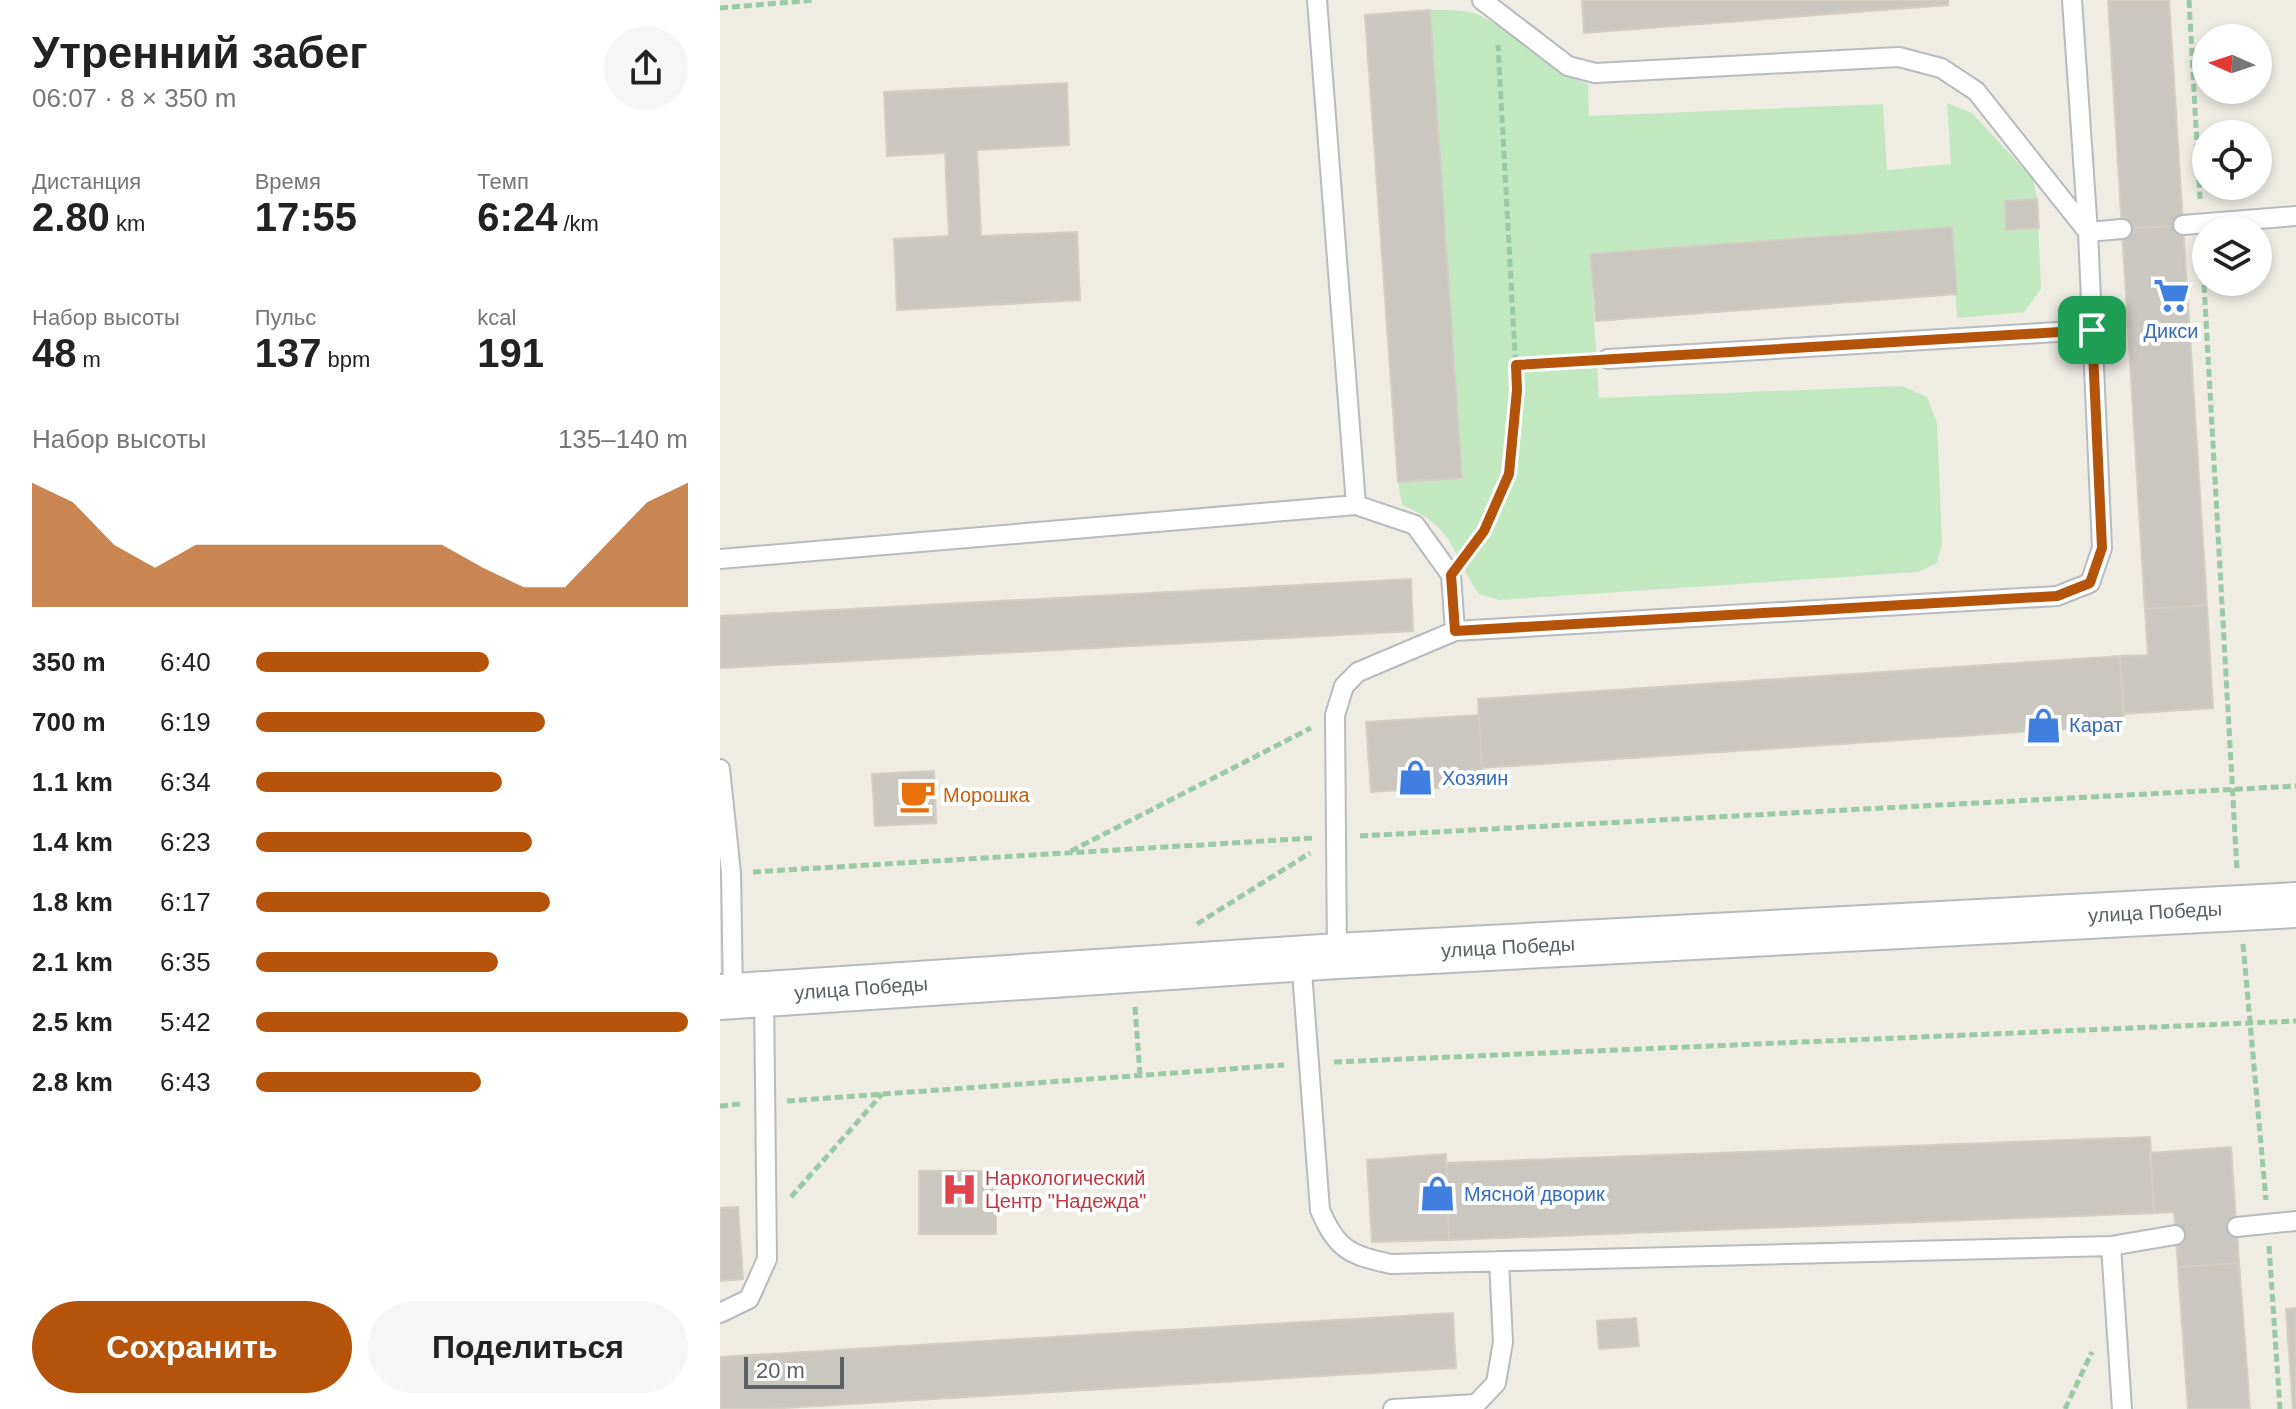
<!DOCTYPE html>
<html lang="ru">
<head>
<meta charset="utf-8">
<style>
  :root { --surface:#fff; --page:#f6f6f6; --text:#222; --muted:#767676; --accent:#b45309 }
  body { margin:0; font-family:Arial,sans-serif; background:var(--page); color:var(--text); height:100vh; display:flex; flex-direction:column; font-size:30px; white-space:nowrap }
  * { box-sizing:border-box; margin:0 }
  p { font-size:26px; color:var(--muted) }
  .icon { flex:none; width:44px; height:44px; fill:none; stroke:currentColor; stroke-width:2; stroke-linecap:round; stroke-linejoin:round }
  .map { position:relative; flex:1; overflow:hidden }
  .panel { display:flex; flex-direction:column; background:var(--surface); width:720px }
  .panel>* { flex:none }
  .needle { width:52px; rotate:273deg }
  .fabs { position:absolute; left:1472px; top:24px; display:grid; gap:16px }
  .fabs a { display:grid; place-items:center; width:80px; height:80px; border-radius:50%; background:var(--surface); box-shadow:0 4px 12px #0003; font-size:40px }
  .scale { position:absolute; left:24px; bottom:20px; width:100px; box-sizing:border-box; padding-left:8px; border:4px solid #5c6165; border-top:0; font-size:22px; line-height:28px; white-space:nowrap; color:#5c6165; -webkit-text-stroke:6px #fff; paint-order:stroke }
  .pin { position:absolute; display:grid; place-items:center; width:68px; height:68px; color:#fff; margin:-34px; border-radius:16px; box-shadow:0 4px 12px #0006 }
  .round { display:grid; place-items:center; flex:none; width:84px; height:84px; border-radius:42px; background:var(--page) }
  .head { display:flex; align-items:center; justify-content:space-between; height:136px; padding:0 32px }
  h1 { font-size:44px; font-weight:600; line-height:60px }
  .figures { display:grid; grid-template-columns:repeat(3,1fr); gap:12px; height:136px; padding:8px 32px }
  .figures div { display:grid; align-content:center }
  .figures b { font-size:40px; font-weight:600 }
  .figures small { font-size:22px; font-weight:400 }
  .figures p { font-size:22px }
  .chart { height:224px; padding:16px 32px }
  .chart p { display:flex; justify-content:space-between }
  .chart svg { width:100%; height:144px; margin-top:8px; fill:var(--accent); opacity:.7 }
  .action { display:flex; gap:16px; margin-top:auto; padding:16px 32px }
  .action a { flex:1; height:92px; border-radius:48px; background:var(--accent); color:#fff; font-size:32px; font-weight:600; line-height:92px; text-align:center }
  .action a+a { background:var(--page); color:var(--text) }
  ul { padding:0 32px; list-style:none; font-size:26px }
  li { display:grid; grid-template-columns:128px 96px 1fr; align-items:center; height:60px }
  li i { height:20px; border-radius:10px; background:var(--accent) }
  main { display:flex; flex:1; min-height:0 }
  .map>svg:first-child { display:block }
</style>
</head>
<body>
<main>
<section class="panel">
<div class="head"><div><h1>Утренний забег</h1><p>06:07 · 8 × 350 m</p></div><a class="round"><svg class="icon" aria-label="share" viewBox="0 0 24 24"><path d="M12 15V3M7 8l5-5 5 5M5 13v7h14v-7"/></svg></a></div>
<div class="figures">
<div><p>Дистанция</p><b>2.80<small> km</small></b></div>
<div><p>Время</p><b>17:55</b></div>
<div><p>Темп</p><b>6:24<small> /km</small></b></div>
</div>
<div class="figures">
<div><p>Набор высоты</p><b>48<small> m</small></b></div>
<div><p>Пульс</p><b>137<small> bpm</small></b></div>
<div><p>kcal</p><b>191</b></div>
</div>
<div class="chart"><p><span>Набор высоты</span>135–140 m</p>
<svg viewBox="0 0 160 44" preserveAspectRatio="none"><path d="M0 44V6L10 12L20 25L30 32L40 25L50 25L60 25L70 25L80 25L90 25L100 25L110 32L120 38L130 38L140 25L150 12L160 6V44z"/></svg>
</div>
<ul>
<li><b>350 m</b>6:40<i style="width:54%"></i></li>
<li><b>700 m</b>6:19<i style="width:67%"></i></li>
<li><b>1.1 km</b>6:34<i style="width:57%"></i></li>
<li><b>1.4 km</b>6:23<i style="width:64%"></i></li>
<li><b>1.8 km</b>6:17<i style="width:68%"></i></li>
<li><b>2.1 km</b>6:35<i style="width:56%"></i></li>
<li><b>2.5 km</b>5:42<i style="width:100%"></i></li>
<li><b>2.8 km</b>6:43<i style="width:52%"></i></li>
</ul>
<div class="action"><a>Сохранить</a><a>Поделиться</a></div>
</section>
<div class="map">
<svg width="1576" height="1409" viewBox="0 0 1576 1409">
  <rect width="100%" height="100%" fill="#efece4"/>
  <path fill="#c2e8c0" d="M710,10C726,10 746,9 761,16C800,35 824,70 868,84L869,116L1163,104L1167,170L1231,164L1227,103L1252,113L1313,179L1317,199L1321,289L1304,312L1237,318L1231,227L870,255L879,398L1182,386L1207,397L1217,423L1222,544L1217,563L1198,572L779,600L759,594C730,551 735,527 682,505L678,482L742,477Z"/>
  <path fill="#cac7c1" stroke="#d4cec2" stroke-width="2" d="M862,0H1228V5L864,33Z
    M1388,0H1449L1463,225L1402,229Z
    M710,10L742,478L678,482L645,15Z
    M347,83L349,145L257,150L261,236L357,232L360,300L177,310L174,239L229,236L225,153L167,156L164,92Z
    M1317,199L1319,228L1286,230L1285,201Z
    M1463,225L1487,605L1425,609L1402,229Z
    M1232,227L1237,294L876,321L870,254Z
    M691,579L693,631L0,668V616Z
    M1487,605L1493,708L1404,714L1400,656L1428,655L1425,609Z
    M1400,656L1404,725L762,768L758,699Z
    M759,715L763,785L651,792L646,722Z
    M214,771L216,823L155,826L152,774Z
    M1430,1137L1434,1213L729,1240L726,1163Z
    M1511,1147L1519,1263L1458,1267L1454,1212L1434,1213L1430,1153Z
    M726,1154L729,1240L652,1242L647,1160Z
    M199,1171H276V1234H199Z
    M18,1207L23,1279L0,1281V1208Z
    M1519,1263L1530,1409H1468L1458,1267Z
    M1576,1308V1409H1573L1566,1309Z
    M733,1313L736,1368L47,1409H0V1357Z
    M916,1318L919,1346L879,1349L877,1321Z"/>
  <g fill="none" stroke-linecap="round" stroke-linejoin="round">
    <defs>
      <path id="lane" d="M762,0L848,66L875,73L1179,57L1221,68L1256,91L1368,232L1402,229
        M1463,225L1576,216
        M888,359L1372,330
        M636,505L695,525L731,575L735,631
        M0,559L636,505L597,0
        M0,769L11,873L13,996
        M617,956L615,715L624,686L638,672L735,631L1337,596L1370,583L1382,548L1368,232L1352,0
        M581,958L600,1210C617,1250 630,1255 671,1264L1391,1246L1455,1235
        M1517,1227L1576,1221
        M1391,1246L1402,1409
        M0,1313L29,1299L47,1259L44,994
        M673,1409L756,1404L776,1383L783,1342L779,1261"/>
      <path id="secondary" d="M0,997L617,956L1576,905"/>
    </defs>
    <use href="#lane" stroke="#b7babf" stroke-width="22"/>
    <use href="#secondary" stroke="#b6babf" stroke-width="48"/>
    <path stroke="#99c9a5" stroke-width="5" stroke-dasharray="8 4" stroke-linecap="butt" d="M1469,0L1480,199
      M0,8L95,0
      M1482,249L1517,870
      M796,365L863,360
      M746,555L764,531L789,474L797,390L778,45
      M640,836L1576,786
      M351,851L591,728
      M33,872L594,838
      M477,924L590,853
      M1523,944L1546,1200
      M415,1007L420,1075
      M614,1062L1576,1021
      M67,1101L564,1065
      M0,1106L21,1104
      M71,1197L162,1094
      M1549,1246L1560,1409
      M1345,1409L1372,1352"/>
    <use href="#lane" stroke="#fff" stroke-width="18"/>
    <use href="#secondary" stroke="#fff" stroke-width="44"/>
  </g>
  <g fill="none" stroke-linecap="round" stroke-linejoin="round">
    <defs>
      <path id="route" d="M1372,330L1382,548L1370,583L1337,596L735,631L731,575L764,531L789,474L797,390L796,365Z"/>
    </defs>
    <use href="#route" stroke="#fff" stroke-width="16"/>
    <use href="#route" stroke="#b45309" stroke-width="10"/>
  </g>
  <defs>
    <symbol id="supermarket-bare" viewBox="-9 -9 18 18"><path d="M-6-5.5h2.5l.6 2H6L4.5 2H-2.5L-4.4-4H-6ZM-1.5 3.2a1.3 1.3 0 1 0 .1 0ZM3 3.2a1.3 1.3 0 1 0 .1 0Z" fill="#3f7fe0" stroke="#fff" stroke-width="2.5" paint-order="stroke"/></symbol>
    <symbol id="shop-bare" viewBox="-9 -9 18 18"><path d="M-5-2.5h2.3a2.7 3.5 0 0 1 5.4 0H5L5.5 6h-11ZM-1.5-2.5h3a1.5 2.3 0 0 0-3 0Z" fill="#3f7fe0" stroke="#fff" stroke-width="2.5" paint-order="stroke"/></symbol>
    <symbol id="cafe-bare" viewBox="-9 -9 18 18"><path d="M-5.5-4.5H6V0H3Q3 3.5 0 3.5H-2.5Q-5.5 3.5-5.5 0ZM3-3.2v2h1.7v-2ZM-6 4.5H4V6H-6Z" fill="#e8710a" stroke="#fff" stroke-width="2.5" paint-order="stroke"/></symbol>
    <symbol id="hospital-bare" viewBox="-9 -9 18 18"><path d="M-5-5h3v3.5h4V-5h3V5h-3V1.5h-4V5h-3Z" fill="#e0444e" stroke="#fff" stroke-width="2.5" paint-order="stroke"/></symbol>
  </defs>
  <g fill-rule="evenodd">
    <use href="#supermarket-bare" x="1426" y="270" width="51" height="51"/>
    <use href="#shop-bare" x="1298" y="700" width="51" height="51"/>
    <use href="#shop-bare" x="670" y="752" width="51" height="51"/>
    <use href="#cafe-bare" x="172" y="770" width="51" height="51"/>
    <use href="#hospital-bare" x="214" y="1164" width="51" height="51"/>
    <use href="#shop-bare" x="692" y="1168" width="51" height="51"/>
  </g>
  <g text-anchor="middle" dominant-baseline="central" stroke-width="8" stroke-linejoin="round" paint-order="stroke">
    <g font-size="20" fill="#366cbe" stroke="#fff" text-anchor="start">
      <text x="1451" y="331" text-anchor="middle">Дикси</text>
      <text x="1349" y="725">Карат</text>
      <text x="722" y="778">Хозяин</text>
      <text x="744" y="1194">Мясной дворик</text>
    </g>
    <g font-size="20" fill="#c56008" stroke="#fff" text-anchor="start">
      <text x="223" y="795">Морошка</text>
    </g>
    <g font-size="20" fill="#5c6165" stroke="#fff">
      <text transform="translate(1435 912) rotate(-3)">улица Победы</text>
      <text transform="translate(788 947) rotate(-3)">улица Победы</text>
      <text transform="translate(141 988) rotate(-4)">улица Победы</text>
    </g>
    <g font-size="20" fill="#be3a42" stroke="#fff" text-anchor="start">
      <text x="265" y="1178">Наркологический<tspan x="265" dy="23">Центр "Надежда"</tspan></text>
    </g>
  </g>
</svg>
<div class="fabs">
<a><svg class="needle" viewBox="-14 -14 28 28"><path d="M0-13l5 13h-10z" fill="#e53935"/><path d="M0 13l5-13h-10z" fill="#767676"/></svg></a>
<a><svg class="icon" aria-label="locate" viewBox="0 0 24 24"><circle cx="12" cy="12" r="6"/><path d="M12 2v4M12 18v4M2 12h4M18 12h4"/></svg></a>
<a><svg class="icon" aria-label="layers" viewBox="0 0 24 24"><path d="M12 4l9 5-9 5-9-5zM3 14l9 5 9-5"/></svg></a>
</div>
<div class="scale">20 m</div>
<div class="pin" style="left:1372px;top:330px;background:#1e9e55"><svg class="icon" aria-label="arrive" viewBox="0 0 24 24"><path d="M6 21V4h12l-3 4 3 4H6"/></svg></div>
</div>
</main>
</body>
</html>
